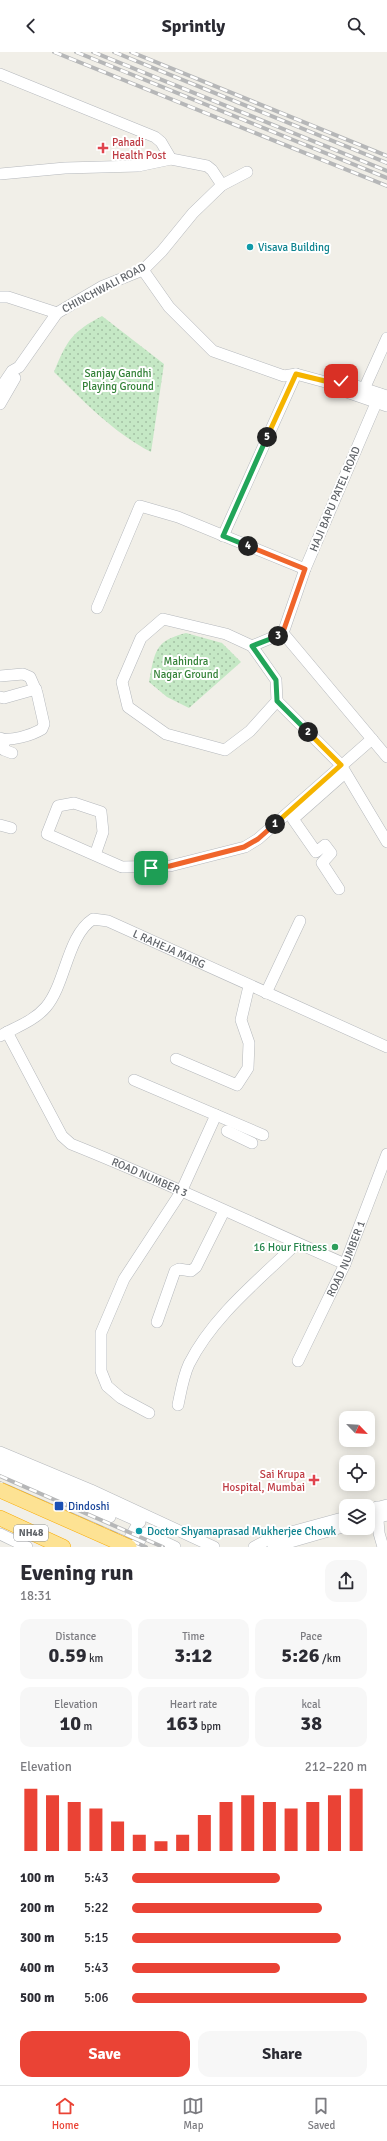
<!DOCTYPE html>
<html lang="en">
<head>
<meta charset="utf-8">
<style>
  :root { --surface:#fff; --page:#f7f7f7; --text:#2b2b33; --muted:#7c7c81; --line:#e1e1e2; --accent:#ea4335 }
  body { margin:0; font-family:Signika,sans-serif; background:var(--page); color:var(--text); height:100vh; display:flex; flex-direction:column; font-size:15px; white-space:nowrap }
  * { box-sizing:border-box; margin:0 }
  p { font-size:13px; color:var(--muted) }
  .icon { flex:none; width:22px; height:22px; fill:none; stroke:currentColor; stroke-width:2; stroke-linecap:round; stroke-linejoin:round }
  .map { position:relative; height:1495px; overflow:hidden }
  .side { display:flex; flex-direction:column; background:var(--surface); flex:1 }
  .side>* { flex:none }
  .needle { width:26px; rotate:115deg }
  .fabs { position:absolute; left:339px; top:1359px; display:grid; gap:8px }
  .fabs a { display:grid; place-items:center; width:36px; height:36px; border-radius:8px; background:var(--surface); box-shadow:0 2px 10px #0003; font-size:20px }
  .pin { position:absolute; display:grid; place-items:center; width:34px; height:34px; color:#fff; margin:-17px; border-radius:8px; box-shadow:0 2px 6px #0006 }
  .km { position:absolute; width:20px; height:20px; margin:-10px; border-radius:50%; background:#222; color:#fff; font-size:11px; line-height:20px; text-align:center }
  .round { display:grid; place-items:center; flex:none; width:42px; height:42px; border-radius:12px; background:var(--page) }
  .overview { display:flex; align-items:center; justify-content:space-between; height:68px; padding:0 20px }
  h1 { font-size:22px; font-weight:700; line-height:30px }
  .figures { display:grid; grid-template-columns:repeat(3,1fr); gap:6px; height:68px; padding:4px 20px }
  .figures div { display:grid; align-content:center; border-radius:10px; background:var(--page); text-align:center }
  .figures b { font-size:20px; font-weight:700 }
  .figures small { font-size:11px; font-weight:400 }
  .figures p { font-size:11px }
  .chart { height:112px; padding:8px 20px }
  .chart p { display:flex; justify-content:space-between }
  .chart svg { width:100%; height:72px; margin-top:4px; stroke:var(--accent); stroke-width:6 }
  .primary-button { display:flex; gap:8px; margin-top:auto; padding:8px 20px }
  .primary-button a { flex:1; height:46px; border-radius:12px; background:var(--accent); color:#fff; font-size:16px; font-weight:700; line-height:46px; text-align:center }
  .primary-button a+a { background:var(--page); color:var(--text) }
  ul { padding:0 20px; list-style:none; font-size:13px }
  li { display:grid; grid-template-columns:64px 48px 1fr; align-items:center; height:30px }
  li i { height:10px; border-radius:5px; background:var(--accent) }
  header { display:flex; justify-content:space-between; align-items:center; height:52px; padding:0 20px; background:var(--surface); font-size:18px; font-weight:700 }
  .tabs { display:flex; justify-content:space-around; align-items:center; height:56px; border-top:1px solid var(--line); background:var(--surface); font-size:11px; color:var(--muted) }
  .tabs a { display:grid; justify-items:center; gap:2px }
  .tabs .on { color:var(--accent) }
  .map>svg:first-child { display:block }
</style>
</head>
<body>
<header><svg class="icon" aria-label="back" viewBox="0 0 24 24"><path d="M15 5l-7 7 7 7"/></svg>Sprintly<svg class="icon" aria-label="search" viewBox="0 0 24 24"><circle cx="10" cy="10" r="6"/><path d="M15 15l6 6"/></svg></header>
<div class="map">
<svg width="387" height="1495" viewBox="0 0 387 1495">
  <defs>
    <pattern id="park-dots" width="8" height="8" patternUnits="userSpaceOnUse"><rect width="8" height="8" fill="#c5e8c5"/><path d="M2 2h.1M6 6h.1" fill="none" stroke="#a3c0a4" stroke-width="1.8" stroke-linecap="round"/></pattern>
  </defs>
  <rect width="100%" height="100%" fill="#f1efe8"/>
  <path fill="url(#park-dots)" d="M102,264L164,312L151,400C113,380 84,350 54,320C67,288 72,280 102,264Z
    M186,581L222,591L241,610L189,656L167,645L149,630C155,600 154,589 186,581Z"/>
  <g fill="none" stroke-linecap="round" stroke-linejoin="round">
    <defs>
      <g id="minor">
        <path d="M0,22L155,85L161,90L171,107"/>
        <path d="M0,122L65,116L138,114L171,107L207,114L212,118L222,133L193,161L162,199L143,218L103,234L57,261L19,315L12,319L0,337"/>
        <path d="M222,133L247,120"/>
        <path d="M143,218L169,255L213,299L284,324L296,322L329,331"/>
        <path d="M0,245H8L57,261"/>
        <path d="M364,337L387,286"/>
        <path d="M380,342L305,517L283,581L387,705"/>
        <path d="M387,344L341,329L329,331L338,337L387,354"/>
        <path d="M0,352L15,326"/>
        <path d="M223,484L296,322"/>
        <path d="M97,556L140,454L178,465L305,517"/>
        <path d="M163,567L226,582L252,594L276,628L277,649L250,679L225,698L166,682L128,655L122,630L141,586Z"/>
        <path d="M252,594L283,581"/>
        <path d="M0,624L23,622L30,625L37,641L44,672L42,677C32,683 10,690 0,686"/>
        <path d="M0,645L4,646L36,637"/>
        <path d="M277,649L341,713L387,790"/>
        <path d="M5,688L3,695L4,698L12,701"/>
        <path d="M0,773L11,776"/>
        <path d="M95,803L103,780L101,760L74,751L58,754L47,782L122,815L170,814L245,795L258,787L372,687"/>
        <path d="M339,837L322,811L331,801L325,793L316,800L293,767L345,721"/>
        <path d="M266,941L300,869"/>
        <path id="s1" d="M7,980L62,1084L71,1092C164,1129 253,1172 345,1212"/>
        <path id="s2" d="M0,984C16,975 34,969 46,955C66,931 67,884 93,867L108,869L387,995"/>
        <path d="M176,1007L237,1033L248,1016L249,991L241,968L249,934"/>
        <path d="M134,1028L263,1083"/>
        <path d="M227,1079L252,1091"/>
        <path d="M157,1270L175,1219L179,1217L191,1219L196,1215L224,1159"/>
        <path id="s3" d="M298,1309L345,1212L387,1102"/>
        <path d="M178,1353C181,1339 183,1325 189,1312C213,1264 259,1228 297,1191"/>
        <path d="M149,1361L121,1346L107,1334L101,1319V1281L124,1227L181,1140L216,1063"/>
        <path d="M0,1400L91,1438L214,1495"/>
        <path d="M0,1408L140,1470"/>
        <path d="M0,1417L44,1438L110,1465"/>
        <path d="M377,1455L379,1481L383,1495"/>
        <path d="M368,1458L387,1453"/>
        <path d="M368,1468L387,1463"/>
        <path d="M0,1482L27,1495"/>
        <path d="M125,1495L142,1464"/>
        <path d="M135,1495L145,1481L175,1495"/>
        <path d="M254,1495L273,1485L346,1465"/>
        <path d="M273,1495L346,1474"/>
      </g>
      <path id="highway" d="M0,1466L63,1495"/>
    </defs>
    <use href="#minor" stroke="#b5b8bc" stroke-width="12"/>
    <use href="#highway" stroke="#f9ab00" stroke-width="16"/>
    <use href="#minor" stroke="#fff" stroke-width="11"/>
    <use href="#highway" stroke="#fde293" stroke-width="15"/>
    <defs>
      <path id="rail" d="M54,0L387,134
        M76,0L387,126
        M93,0L387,119
        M114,0L387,111
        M131,0L387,104
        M0,1424L163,1495
        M0,1431L146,1495"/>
    </defs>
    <use href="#rail" stroke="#b6b7b8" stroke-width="4"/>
    <use href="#rail" stroke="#fff" stroke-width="2.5" stroke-dasharray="8" stroke-linecap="butt"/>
    <defs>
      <path id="highway-bridge" d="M0,1438L129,1495"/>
    </defs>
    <use href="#highway-bridge" stroke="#f9ab00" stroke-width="16" stroke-linecap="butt"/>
    <use href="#highway-bridge" stroke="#fde293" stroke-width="15"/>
  </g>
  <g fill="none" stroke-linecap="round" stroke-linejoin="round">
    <defs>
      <path id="split-1" d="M151,816L170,814L244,795L258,787L275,772"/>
      <path id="split-2" d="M275,772L341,713L308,680"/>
      <path id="split-3" d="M278,584L252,594L276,628L277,649L308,680"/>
      <path id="split-4" d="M248,494L305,517L283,580L278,584"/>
      <path id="split-5" d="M248,494L223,484L267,385"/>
      <path id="split-6" d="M267,385L296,322L329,330L341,329"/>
    </defs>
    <use href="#split-1" stroke="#fff" stroke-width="8"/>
    <use href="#split-2" stroke="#fff" stroke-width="8"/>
    <use href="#split-3" stroke="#fff" stroke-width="8"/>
    <use href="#split-4" stroke="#fff" stroke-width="8"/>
    <use href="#split-5" stroke="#fff" stroke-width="8"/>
    <use href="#split-6" stroke="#fff" stroke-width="8"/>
    <use href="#split-1" stroke="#f0652b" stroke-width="5"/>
    <use href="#split-2" stroke="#f5b400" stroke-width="5"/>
    <use href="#split-3" stroke="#22a559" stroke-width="5"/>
    <use href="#split-4" stroke="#f0652b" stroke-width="5"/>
    <use href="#split-5" stroke="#22a559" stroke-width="5"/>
    <use href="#split-6" stroke="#f5b400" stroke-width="5"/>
  </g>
  <g fill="#e0444e" stroke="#fff" stroke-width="1.5">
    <path d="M101 90h4v4h4v4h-4v4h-4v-4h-4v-4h4z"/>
    <path d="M312 1422h4v4h4v4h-4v4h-4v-4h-4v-4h4z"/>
  </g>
  <g fill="#0f9aa8" stroke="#fff" stroke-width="1.5">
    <circle cx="250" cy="195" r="4"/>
    <circle cx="139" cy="1479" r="4"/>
  </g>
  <circle fill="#2e9e5b" stroke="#fff" stroke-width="1.5" cx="335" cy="1195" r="4"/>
  <rect fill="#1a4fb4" stroke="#fff" stroke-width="1.5" x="54" y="1449" width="10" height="10" rx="2"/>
  <g text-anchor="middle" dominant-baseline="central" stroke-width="4" stroke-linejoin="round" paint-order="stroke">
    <rect fill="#fff" stroke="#8f9295" stroke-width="1" x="14" y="1473" width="34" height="16" rx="3"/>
    <g font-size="10" font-weight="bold" fill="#5f6368">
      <text x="31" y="1481">NH48</text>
    </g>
    <g font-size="11" fill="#be3a42" stroke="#fff" text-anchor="start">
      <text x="112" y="90">Pahadi<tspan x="112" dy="13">Health Post</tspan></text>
      <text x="305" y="1422" text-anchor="end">Sai Krupa<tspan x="305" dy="13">Hospital, Mumbai</tspan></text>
    </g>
    <g font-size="11" fill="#0d838f" stroke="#fff" text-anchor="start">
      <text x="258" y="195">Visava Building</text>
      <text x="147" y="1479">Doctor Shyamaprasad Mukherjee Chowk</text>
    </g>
    <g font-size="11" fill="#5f6368" stroke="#fff">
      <text transform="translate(104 236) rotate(-28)">CHINCHWALI ROAD</text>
      <text transform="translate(335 447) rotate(-67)">HAJI BAPU PATEL ROAD</text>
      <text stroke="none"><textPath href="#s2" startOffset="238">L RAHEJA MARG</textPath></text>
      <text stroke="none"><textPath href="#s1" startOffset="215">ROAD NUMBER 3</textPath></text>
      <text stroke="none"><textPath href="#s3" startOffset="113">ROAD NUMBER 1</textPath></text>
    </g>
    <g font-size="11" fill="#348238" stroke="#fff">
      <text x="118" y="321">Sanjay Gandhi<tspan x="118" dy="13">Playing Ground</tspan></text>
      <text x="186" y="609">Mahindra<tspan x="186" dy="13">Nagar Ground</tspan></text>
    </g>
    <g font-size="11" fill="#27864d" stroke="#fff" text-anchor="end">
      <text x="327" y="1195">16 Hour Fitness</text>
    </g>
    <g font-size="11" fill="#164399" stroke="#fff" text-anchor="start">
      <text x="68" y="1454">Dindoshi</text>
    </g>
  </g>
</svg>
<div class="fabs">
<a><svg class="needle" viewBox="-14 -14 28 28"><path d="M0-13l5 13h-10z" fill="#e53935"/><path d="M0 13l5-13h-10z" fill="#7c7c81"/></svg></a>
<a><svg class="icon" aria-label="locate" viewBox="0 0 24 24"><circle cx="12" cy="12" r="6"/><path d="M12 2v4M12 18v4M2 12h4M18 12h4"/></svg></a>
<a><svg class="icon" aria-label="layers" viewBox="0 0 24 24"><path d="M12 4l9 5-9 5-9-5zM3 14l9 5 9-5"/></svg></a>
</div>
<div class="pin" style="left:151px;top:816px;background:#1e9e55"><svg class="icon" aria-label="arrive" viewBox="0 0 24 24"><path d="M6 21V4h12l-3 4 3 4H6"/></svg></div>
<div class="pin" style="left:341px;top:329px;background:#d93025"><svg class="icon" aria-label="check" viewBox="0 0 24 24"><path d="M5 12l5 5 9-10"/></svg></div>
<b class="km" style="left:275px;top:772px">1</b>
<b class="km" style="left:308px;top:680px">2</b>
<b class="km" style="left:278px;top:584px">3</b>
<b class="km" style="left:248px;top:494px">4</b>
<b class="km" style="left:267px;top:385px">5</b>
</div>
<section class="side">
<div class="overview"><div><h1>Evening run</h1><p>18:31</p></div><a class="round"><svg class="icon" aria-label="share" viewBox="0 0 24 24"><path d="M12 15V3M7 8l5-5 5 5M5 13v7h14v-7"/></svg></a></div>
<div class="figures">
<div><p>Distance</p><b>0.59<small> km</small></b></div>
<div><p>Time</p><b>3:12</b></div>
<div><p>Pace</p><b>5:26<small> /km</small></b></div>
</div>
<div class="figures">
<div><p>Elevation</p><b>10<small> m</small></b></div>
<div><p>Heart rate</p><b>163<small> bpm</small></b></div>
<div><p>kcal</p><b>38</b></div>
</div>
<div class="chart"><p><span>Elevation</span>212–220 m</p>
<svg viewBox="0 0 160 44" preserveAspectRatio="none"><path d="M5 44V6M15 44V10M25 44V14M35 44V18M45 44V26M55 44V34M65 44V38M75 44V34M85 44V22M95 44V14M105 44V10M115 44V14M125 44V18M135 44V14M145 44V10M155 44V6"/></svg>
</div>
<ul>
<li><b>100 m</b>5:43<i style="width:63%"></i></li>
<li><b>200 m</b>5:22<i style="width:81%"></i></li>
<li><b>300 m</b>5:15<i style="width:89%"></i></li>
<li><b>400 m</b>5:43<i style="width:63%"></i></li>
<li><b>500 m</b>5:06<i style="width:100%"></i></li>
</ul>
<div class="primary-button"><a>Save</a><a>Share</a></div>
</section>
<nav class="tabs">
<a class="on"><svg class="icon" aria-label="home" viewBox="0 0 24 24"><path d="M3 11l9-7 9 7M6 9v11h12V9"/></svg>Home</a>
<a><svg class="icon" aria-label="map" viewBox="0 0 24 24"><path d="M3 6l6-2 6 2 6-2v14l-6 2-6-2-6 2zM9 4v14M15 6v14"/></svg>Map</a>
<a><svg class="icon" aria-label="saved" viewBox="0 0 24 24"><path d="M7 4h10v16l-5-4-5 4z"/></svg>Saved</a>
</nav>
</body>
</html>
